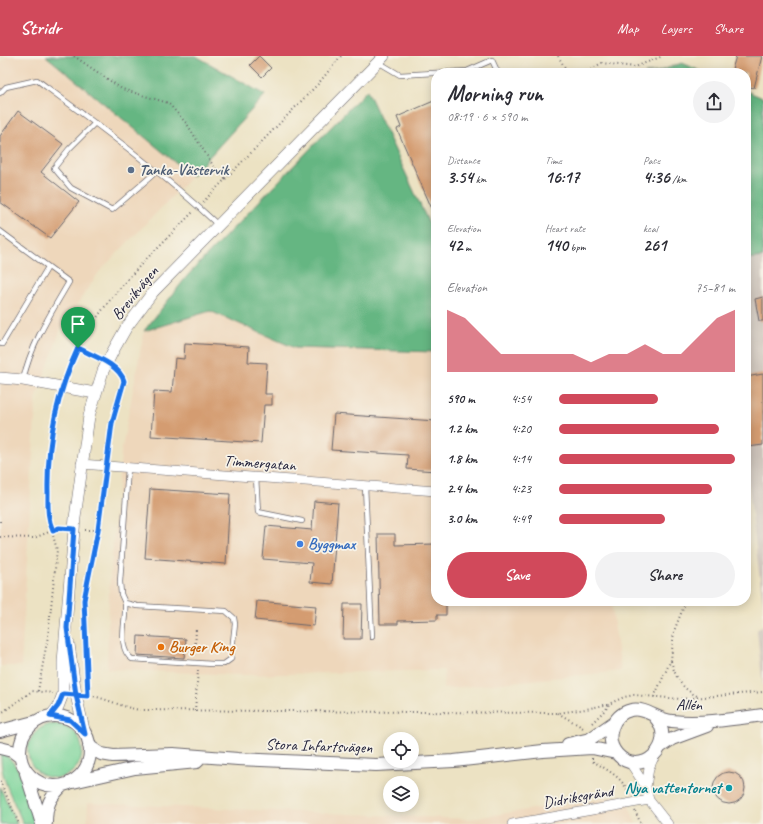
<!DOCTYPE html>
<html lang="en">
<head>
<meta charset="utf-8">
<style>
  :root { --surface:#fff; --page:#f2f2f3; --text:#2b2b33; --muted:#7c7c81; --accent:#d1495b }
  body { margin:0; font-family:Caveat,sans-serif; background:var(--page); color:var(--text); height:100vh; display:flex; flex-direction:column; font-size:15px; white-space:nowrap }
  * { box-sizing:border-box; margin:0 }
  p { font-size:13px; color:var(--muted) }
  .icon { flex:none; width:22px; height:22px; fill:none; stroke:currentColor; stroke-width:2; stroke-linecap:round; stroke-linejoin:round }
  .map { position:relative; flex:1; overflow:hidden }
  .side { position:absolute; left:431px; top:12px; width:320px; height:538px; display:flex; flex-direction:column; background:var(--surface); border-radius:16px; box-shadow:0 2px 10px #0003 }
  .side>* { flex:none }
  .fabs { position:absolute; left:383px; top:676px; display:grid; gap:8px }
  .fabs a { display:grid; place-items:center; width:36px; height:36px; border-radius:50%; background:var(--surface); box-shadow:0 2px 10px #0003; font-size:20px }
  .pin { position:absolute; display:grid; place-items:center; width:34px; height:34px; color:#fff; margin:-41px -17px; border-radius:50% 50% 50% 0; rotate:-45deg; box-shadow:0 0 4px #0007 }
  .pin .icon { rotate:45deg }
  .round { display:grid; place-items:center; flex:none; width:42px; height:42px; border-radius:21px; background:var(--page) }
  .summary { display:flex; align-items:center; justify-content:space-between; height:68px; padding:0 16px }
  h1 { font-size:22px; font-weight:700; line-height:30px }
  .figures { display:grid; grid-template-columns:repeat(3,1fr); gap:6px; height:68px; padding:4px 16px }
  .figures div { display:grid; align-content:center }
  .figures b { font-size:17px; font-weight:700 }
  .figures small { font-size:11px; font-weight:400 }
  .figures p { font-size:11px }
  .chart { height:112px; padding:8px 16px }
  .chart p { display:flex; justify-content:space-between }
  .chart svg { width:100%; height:72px; margin-top:4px; fill:var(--accent); opacity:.7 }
  .action { display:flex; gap:8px; margin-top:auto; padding:8px 16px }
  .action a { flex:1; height:46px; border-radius:24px; background:var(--accent); color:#fff; font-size:16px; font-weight:700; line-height:46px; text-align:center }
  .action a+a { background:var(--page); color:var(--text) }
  ul { padding:0 16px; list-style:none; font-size:13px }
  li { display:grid; grid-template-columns:64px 48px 1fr; align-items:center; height:30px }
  li i { height:10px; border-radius:5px; background:var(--accent) }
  header { display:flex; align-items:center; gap:24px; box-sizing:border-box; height:56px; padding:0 20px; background:var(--accent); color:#fff }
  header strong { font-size:19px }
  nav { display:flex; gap:22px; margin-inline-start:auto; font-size:14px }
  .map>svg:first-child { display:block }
</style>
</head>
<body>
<header>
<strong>Stridr</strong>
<nav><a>Map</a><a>Layers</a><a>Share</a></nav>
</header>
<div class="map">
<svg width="763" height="768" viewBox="0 0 763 768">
  <rect width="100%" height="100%" fill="#f7f3e8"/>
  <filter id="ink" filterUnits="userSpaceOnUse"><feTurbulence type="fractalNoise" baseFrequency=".025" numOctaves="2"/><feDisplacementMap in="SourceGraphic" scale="8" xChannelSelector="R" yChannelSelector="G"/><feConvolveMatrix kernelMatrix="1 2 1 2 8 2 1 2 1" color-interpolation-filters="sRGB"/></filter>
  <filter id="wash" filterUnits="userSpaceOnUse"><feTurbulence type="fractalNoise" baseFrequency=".012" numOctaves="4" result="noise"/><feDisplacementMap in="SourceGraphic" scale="16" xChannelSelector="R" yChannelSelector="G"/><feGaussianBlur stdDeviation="0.9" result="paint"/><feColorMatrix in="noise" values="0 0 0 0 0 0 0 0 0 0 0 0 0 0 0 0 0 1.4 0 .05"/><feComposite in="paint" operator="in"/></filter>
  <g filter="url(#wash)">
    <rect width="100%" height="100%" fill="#ece2c3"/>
    <path fill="#eed7bb" d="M8,0H46L192,120L99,216L61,272L36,343L21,610H0V8Z
      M210,255L295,292L436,296V545H611L621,615L443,633L444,614L238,619L107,613L109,536L121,398L144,275Z
      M625,739L636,768H87L88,747L468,763Z"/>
    <path fill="#ccc2b9" d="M763,201V549L746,410V203Z
      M763,569V632L757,574Z"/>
    <path fill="#7cd49a" stroke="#4f7b6a" d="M28 695a27 27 0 1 1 54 0a27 27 0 1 1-54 0Z
      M1,697C23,706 30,746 34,768H23C14,743 0,725 1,697Z
      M0,731L17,768H0Z"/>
    <path fill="#65b682" stroke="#446c5e" d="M46,0H196L265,39L192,120Z
      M682,7L705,17H645L657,16Z
      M367,34L431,172L436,170V296L295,292L210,255L144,275L188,219Z
      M746,35L763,42V201L746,203Z"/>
    <g id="blocks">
      <path fill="#d49c71" d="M259,0L271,12L262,21L250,9Z
        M736,0H762L754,32L746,30V17H731Z
        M436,44V162L397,73L401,71L397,61Z
        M18,55L63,88L41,116L79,146L50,182L0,146V80Z
        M763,241V265H759L755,243Z
        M185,287L249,291L248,306L267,307L265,338H272V349H264L261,387L151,380L154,335L172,336L175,302L184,303Z
        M763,318V389L748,391L746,375V321Z
        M334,358L436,365V415L407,413L408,399L331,394Z
        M150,433L230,438L226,508L145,502Z
        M314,445L338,447L332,528L310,526L312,507L263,503L266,470L312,474Z
        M378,478H395V489L435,488L436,545H446V559H437V564L398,565V568H380Z
        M257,545L316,550L314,570L255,564Z
        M344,548H362L361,583H343Z
        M138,580L186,583L184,602L137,599Z
        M713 732a16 16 0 1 1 32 0a16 16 0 1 1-32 0Z"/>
    </g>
  </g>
  <g filter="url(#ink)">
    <use href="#blocks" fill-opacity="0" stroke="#69656b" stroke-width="1"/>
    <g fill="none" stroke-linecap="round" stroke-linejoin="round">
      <defs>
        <path id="service" d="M378,6L400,19L467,15L492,4L498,17
          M0,37L6,31L37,24C99,70 162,116 218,169
          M95,67L69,93L54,112L71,132L112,154L156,116
          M0,175L69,226C51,257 31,288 23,324
          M0,287L2,288L48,211
          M256,421L258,456L302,465
          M365,430L372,581
          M125,547C127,564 116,592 132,603L213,608H224L231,603L235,568L234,562L226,555L137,550L125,547L121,538L120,526L128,412"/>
        <path id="minor" d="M81,408L436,435
          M629,705L646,731L649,744L668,768
          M646,731L649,712L655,699
          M512,768L649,744"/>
        <path id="tertiary" d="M0,322L23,324L95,337
          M69,588L76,639L85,678
          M50,661L58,651L63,638V606L75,462L89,360L103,315L113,295L126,272L153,236L384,0"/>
        <path id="secondary" d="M654,660C680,688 640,724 617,698C604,683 612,658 631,654C646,651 657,664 672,665C702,668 733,663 763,659
          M20 695a35 35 0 1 1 70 0a35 35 0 1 1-70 0Z
          M0,675L34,666
          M568,688L590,683L613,667
          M89,690L101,698L113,700L173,698L238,703L376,709L454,705L543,695L592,692L616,697
          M660,691L672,683L707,670
          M0,692L12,695L20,701
          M26,717L42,768
          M73,726L135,712L197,706
          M46,767C46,749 50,741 63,729"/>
      </defs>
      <use href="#service" stroke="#69656b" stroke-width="6"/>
      <use href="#minor" stroke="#69656b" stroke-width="10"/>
      <use href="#tertiary" stroke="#69656b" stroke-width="12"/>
      <use href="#secondary" stroke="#69656b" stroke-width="14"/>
      <path stroke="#69656b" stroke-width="2" stroke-dasharray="1 3" stroke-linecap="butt" d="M74,0L122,33L168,47L187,68L214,111L226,123
        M558,0L568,17
        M584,17L602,7L635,11L663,0
        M203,146L318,28L341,0
        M78,292L98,303
        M66,321C89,254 146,204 194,155
        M108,402L112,367L124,325L122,319L115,313
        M0,466V464
        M85,474H98
        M0,481L34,482L59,472H64
        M195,599L196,571
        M671,605C676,623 682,633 699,641
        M86,632L84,544L98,474L106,418
        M38,635L48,580L57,494L48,461V421L49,396L53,366L60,341
        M86,639C105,641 122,652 141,654L558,657L586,653L609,648L624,641L634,639L680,643L763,636
        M654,641L671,604L674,575L686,545
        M195,655L198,614
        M558,657L585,673
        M0,658L32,635L53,637
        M592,667L607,652L609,648
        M592,702V705C608,714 622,721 630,739
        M0,725L19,768
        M635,755L641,768"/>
      <use href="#service" stroke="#fff" stroke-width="4.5"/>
      <use href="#minor" stroke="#fff" stroke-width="9"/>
      <use href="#tertiary" stroke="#fff" stroke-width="11"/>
      <use href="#secondary" stroke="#fff" stroke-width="12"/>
    </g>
  </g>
  <g fill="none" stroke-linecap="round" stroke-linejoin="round" filter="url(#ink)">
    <defs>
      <path id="route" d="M78,292C57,337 47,386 48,436C48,450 47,462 53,475L59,472L74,473L67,572L76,639L85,678L70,664L50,660L58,650L63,638L88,640L84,544L98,474L112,367L124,325C119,308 93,300 78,292"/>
    </defs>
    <use href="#route" stroke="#fff" stroke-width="8"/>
    <use href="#route" stroke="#1a73e8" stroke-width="5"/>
  </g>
  <circle fill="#5c6f8a" stroke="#f7f3e8" stroke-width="1.5" cx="131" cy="114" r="4"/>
  <circle fill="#3f7fe0" stroke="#f7f3e8" stroke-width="1.5" cx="300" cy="488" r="4"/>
  <circle fill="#e8710a" stroke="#f7f3e8" stroke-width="1.5" cx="161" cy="591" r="4"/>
  <circle fill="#0f9aa8" stroke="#f7f3e8" stroke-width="1.5" cx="729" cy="732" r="4"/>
  <g text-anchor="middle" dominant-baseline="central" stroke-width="3.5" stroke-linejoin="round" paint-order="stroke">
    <g font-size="16" font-weight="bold" fill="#4e5e75" stroke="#f7f3e8" text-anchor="start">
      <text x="139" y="114">Tanka-Västervik</text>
    </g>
    <g font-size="16" fill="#22223b" stroke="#f7f3e8">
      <text transform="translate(135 237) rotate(-51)">Brevikvägen</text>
      <text transform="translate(260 407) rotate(4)">Timmergatan</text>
      <text transform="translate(689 649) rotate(1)">Allén</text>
      <text transform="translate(319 690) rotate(2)">Stora Infartsvägen</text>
      <text transform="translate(578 741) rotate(-10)">Didriksgränd</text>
    </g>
    <g font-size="16" font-weight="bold" fill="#366cbe" stroke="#f7f3e8" text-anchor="start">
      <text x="308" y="488">Byggmax</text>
    </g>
    <g font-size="16" font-weight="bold" fill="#c56008" stroke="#f7f3e8" text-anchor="start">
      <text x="169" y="591">Burger King</text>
    </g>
    <g font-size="16" font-weight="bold" fill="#0d838f" stroke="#f7f3e8" text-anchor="end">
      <text x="721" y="732">Nya vattentornet</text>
    </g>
  </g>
</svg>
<div class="fabs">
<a><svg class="icon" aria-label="locate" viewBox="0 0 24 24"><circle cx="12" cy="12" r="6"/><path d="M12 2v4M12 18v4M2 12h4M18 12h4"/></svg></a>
<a><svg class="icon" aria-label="layers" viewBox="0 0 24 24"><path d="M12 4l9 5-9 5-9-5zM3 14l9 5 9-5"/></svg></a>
</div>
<div class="pin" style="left:78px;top:292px;background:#1e9e55"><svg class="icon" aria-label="arrive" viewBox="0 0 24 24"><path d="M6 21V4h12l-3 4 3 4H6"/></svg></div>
<section class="side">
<div class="summary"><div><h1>Morning run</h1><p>08:19 · 6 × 590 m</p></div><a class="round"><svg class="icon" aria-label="share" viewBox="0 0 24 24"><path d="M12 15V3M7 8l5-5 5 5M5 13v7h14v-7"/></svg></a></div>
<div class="figures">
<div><p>Distance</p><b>3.54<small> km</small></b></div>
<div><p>Time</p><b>16:17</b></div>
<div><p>Pace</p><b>4:36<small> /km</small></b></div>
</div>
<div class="figures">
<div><p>Elevation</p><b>42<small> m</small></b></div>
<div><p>Heart rate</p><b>140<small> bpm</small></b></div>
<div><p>kcal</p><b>261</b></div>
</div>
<div class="chart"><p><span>Elevation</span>75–81 m</p>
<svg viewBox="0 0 160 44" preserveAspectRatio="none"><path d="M0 44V6L10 11L20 22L30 33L40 33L50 33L60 33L70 33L80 38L90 33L100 33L110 27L120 33L130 33L140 22L150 11L160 6V44z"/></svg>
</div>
<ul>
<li><b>590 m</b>4:54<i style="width:56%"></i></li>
<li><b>1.2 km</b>4:20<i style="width:91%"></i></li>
<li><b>1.8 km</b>4:14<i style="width:100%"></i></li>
<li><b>2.4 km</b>4:23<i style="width:87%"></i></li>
<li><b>3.0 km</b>4:49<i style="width:60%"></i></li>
</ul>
<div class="action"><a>Save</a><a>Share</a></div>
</section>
</div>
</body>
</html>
